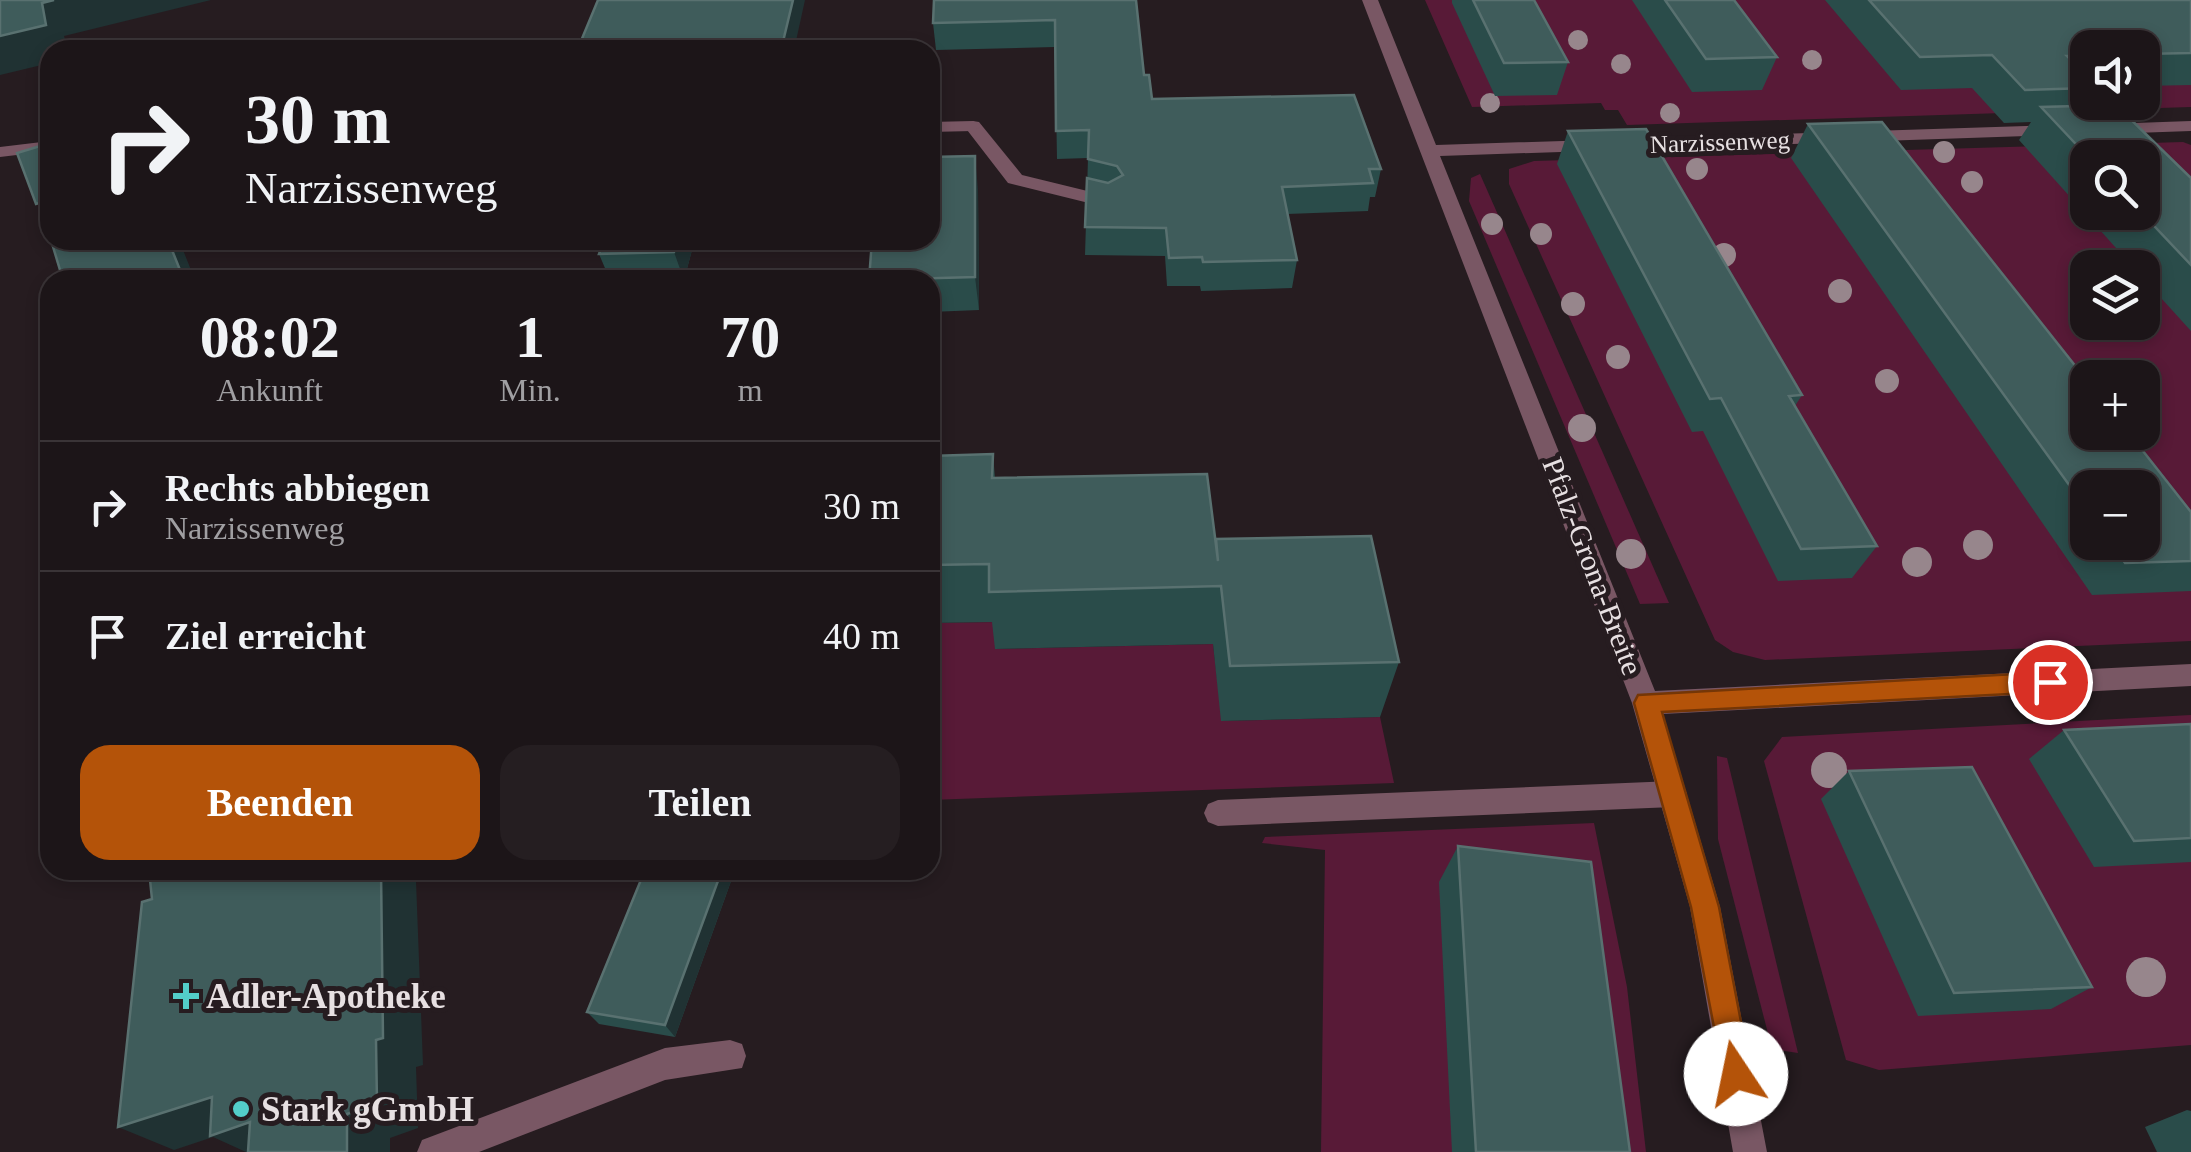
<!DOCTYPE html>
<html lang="de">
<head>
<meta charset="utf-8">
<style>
	:root { --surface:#1c1518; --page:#251e21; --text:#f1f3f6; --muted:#a09fa2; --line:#3a3437; --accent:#b45309 }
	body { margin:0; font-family:"Times New Roman",serif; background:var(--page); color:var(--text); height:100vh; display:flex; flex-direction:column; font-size:38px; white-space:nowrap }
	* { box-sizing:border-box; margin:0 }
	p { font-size:32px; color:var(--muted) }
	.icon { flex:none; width:55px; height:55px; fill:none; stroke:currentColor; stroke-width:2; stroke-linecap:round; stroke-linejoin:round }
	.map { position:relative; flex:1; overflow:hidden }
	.details { position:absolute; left:40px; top:270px; width:900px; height:610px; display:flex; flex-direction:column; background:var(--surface); border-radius:30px; box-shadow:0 5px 15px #0003,0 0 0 2px var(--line) }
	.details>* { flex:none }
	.hud { position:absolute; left:40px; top:40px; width:900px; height:210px; border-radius:30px; box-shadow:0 5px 15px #0003,0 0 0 2px var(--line); background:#1c1518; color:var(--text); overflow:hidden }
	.buttons { position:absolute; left:2070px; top:30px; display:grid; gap:20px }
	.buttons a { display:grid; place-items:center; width:90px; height:90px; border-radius:20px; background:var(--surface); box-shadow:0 5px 15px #0003,0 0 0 2px var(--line); font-size:50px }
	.pin { position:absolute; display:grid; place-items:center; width:85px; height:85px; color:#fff; margin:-42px; border:5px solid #fff; border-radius:50%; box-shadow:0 2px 10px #0007 }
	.me { position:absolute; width:110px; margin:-55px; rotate:349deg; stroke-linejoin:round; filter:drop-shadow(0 0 8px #0008) }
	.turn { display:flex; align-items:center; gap:35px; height:210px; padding:0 40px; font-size:45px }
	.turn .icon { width:130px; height:130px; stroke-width:2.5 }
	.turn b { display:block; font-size:70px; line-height:85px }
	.eta { display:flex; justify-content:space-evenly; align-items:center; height:170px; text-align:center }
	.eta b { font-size:60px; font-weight:700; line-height:70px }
	.primary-button { display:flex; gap:20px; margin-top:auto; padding:20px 40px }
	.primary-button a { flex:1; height:115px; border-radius:30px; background:var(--accent); color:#fff; font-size:40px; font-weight:700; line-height:115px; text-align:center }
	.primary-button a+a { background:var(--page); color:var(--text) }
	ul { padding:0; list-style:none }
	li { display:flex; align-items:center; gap:30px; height:130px; padding:0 40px; border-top:2px solid var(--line) }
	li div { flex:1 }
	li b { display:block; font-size:38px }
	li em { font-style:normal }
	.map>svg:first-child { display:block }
	.green { fill:#581a37; fill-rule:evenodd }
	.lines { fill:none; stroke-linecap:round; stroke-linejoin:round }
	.lane { fill:#795764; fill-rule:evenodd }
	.street { fill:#795764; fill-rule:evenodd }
	.tree { fill:#97868c }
	.wall { fill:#2a4c4a; fill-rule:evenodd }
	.shaded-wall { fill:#203233 }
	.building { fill:#3f5c5b; stroke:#597170; stroke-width:2.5 }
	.route { fill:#b45309; stroke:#753606; stroke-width:2.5 }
	.poi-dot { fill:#53cdc9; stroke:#261c20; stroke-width:4 }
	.labels { text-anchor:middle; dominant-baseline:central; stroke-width:10; stroke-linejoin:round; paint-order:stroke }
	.far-street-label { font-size:25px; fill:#e7e0e2; stroke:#261c20 }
	.street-label { font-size:30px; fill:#e7e0e2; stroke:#261c20 }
	.near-poi-label { font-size:35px; font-weight:bold; fill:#e7e0e2; stroke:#261c20; text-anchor:start }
</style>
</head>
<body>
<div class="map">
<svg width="2191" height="1152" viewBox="0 0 2191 1152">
	<rect width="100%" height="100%" fill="#261c20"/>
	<!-- green -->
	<g class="green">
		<path d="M1425,0h766v107l-564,18 -9,-15h-13l-4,-7 -129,4zM2088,48h54v54h-54z"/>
		<path d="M2183,142l8,3v496l-426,19 -32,-8 -18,-12 -206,-456v-15l25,-8zM2088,158h54v54h-54zM2088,268h54v54h-54zM2088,378h54v54h-54zM2088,488h54v54h-54z"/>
		<path d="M1480,174l189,429 -29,1 -171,-403 2,-23z"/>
		<path d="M996,622v27l217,-5 9,77 158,-4 14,66 -464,17v-177z"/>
		<path d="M2191,715v330l-312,25 -33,-10 -82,-299 18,-24z"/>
		<path d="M1717,756l10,2 71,295 -26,-4 -54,-210z"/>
		<path d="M1594,823l33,164 19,165h-325l4,-302 -63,-7 3,-6z"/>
	</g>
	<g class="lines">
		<!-- lane -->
		<g class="lane">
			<path d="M973,121l6,1 43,53 94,23 3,4 -10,6 -101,-25 -44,-57z"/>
			<path d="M1673,781l10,4 4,9 -4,9 -10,4 -455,19 -10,-4 -4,-9 4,-9 10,-4z"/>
			<path d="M730,1040l12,4 4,12 -4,12 -77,12 -186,72h-62l5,-12 243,-92z"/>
		</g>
		<!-- street -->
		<g class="street">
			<path d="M1362,0h16l58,145 620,-20 9,5 -9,5 -616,21 215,535 536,-27v22l-528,28 57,193 47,245h-34l-43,-245 -58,-204z"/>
			<path d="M2191,121v10l-85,3 -9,-5 9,-5z"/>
			<path d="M930,122l43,-1 9,5 -9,5 -43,1z"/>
			<path d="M50,141v10l-50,6v-10z"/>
		</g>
	</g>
	<!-- trees -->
	<g class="tree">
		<circle cx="1578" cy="40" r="10"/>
		<circle cx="1812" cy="60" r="10"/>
		<circle cx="1621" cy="64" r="10"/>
		<circle cx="1490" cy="103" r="10"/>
		<circle cx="1670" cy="113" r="10"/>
		<circle cx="1944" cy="152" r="11"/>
		<circle cx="1697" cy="169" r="11"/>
		<circle cx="1972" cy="182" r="11"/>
		<circle cx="1492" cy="224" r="11"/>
		<circle cx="1541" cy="234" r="11"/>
		<circle cx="1724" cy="255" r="12"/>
		<circle cx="1840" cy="291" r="12"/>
		<circle cx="1573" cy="304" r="12"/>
		<circle cx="1618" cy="357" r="12"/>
		<circle cx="1887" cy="381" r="12"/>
		<circle cx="1582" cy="428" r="14"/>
		<circle cx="1978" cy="545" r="15"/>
		<circle cx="1631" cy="554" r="15"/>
		<circle cx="1917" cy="562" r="15"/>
		<circle cx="1829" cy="770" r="18"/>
		<circle cx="2146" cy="977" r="20"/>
	</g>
	<!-- wall -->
	<g class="wall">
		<path d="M1136,0l8,75 8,24 229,70 -6,28h-5l-2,14 -81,3 10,46 -5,28 -91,3 -1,-5h-33l-2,-30 -80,-1 3,-97 -31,1 -2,-112 -119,3 -3,-27z"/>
		<path d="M1452,0h82l34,62 -11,33 -62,1 -43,-93z"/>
		<path d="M1632,0h102l43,57 -15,33 -70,2z"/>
		<path d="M1825,0h366v85l-49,1v-38h-54l1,54 -3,4 105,72v153l-49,-54v-9h-8l-115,-128 12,-18 -27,1 -32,-35 -71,2zM2088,158h54v54h-54z"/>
		<path d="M1808,124l383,388v79l-99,4 -301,-437zM2088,488l54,54h-54z"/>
		<path d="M1568,131l234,264 -7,11 82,140 -25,32 -74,3 -75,-150 -11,1 -135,-268z"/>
		<path d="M978,189l1,121 -49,2v-32h-61z"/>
		<path d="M604,240h129l-2,9 -39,1 -8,30h-74l-11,-26z"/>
		<path d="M993,454l2,24 221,63 183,121 -19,55 -159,4 -8,-77 -218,5 -3,-27 -62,1v-167z"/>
		<path d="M2191,724v138l-97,5 -65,-108 35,-29z"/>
		<path d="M1849,771l243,216 -41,22 -133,7 -97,-217z"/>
		<path d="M1458,846l172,306h-178l-13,-270z"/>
		<path d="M645,870h90l-60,167 -76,-13 -12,-12z"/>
		<path d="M2187,1110l4,1v41h-34l-12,-25z"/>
	</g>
	<!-- shaded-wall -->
	<g class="shaded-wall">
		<path d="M54,0h157l-147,36 4,14h-18v13l-50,12v-39l42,-33z"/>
		<path d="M793,0h12l-11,50h-13z"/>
		<path d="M975,156l3,33 1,121 -4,-33z"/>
		<path d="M168,240h11l16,40h-11z"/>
		<path d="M677,240h12l3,10 -8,30 -10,-28z"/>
		<path d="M381,870h23l12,11 7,184 -7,2 2,61 -28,10v14h-43v-38l29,-74z"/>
		<path d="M722,870h13l-60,167 -10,-12z"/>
		<path d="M212,1097l50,24 18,31h-34l-33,-15 -39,13 -56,-23z"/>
	</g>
	<!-- building -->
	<g class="building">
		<path d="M0,0h54l-12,3 4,22 -46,11z"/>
		<path d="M598,0h195l-12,50h-231l-1,-8 32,-1z"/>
		<path d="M934,0h202l8,75h5l3,24 202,-4 27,74h-12l4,14 -91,4 15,73 -94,2 -1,-5 -33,1 -3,-30 -81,-1 2,-49 21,5 15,-8 -6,-9 -29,-7 1,-29 -33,1 -1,-111 -122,3z"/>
		<path d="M1473,0h61l34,62 -64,1z"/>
		<path d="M1665,0h69l43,57 -71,2z"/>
		<path d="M1869,0h322v53l-49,1v-6h-54v8h-21l21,21v11l-63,2 -33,-35 -72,2z"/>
		<path d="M2116,105l75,73v87l-50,-53h1v-54h-53l-48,-51z"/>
		<path d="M1882,122l206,260v50h40l63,80v49l-66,2 -15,-21h32v-54h-54v23l-280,-387z"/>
		<path d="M1646,129l156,266 -13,1 88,150 -76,3 -80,-151 -11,1 -142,-268z"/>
		<path d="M50,143v95l-11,-35 -3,1 -19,-51z"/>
		<path d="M975,156v121l-106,3 3,-40h58v-83z"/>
		<path d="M51,240h117l16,40h-121z"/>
		<path d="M604,240h73l-3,12 -75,2z"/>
		<path d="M993,454l-1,24 215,-4 11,87 -2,-22 155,-3 28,126 -169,4 -9,-80 -232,6v-28l-59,1v-109z"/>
		<path d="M2191,724v114l-57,3 -70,-111z"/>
		<path d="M1972,767l120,220 -138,6 -105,-222z"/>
		<path d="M1458,846l133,16 39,290h-154z"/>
		<path d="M149,870h232l2,168 -7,2 1,64 -30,10v38h-99l2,-30 -40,14 2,-39 -94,30 24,-225 10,-3z"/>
		<path d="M645,870h77l-57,155 -78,-13z"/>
	</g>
	<!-- route -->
	<path class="route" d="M2050,672l9,3 3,7 -3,7 -9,3 -388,20 57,195 32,167 -5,11 -10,4 -11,-4 -34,-178 -57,-204 4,-8z"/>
	<!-- markers -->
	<g class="poi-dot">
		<path d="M181 981h10v10h10v10h-10v10h-10v-10h-10v-10h10z"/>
		<circle cx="241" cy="1109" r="10"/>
	</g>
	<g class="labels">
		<!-- far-street labels -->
		<g class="far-street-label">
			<text transform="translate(1720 142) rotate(-2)">Narzissenweg</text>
		</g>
		<!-- street labels -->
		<g class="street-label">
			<text transform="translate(1593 566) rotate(69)">Pfalz-Grona-Breite</text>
		</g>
		<!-- near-poi labels -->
		<g class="near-poi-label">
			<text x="206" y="996">Adler-Apotheke</text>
			<text x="261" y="1109">Stark gGmbH</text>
		</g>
	</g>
</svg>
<div class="buttons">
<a><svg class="icon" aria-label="sound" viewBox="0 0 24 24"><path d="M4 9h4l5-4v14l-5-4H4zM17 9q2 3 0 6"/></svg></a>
<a><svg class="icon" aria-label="search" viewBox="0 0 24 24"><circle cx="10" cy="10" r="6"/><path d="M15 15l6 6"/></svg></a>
<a><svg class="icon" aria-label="layers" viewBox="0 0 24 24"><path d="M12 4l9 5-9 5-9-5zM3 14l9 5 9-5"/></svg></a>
<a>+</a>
<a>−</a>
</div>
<div class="pin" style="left:2050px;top:682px;background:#d93025"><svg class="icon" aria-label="arrive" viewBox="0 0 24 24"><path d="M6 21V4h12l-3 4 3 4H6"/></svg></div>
<svg class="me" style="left:1736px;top:1074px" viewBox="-20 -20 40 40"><circle r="19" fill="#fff"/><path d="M0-13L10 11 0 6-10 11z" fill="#b45309"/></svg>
<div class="hud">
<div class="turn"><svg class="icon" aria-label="right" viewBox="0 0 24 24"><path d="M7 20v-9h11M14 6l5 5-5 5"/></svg><div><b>30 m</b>Narzissenweg</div></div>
</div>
<section class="details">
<div class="eta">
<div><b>08:02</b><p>Ankunft</p></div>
<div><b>1</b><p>Min.</p></div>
<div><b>70</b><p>m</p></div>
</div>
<ul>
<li><svg class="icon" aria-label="right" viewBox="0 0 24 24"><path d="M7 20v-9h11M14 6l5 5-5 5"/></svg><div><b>Rechts abbiegen</b><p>Narzissenweg</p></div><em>30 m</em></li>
<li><svg class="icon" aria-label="arrive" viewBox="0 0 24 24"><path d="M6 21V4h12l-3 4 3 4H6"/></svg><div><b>Ziel erreicht</b></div><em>40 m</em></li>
</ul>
<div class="primary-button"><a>Beenden</a><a>Teilen</a></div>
</section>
</div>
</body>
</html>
